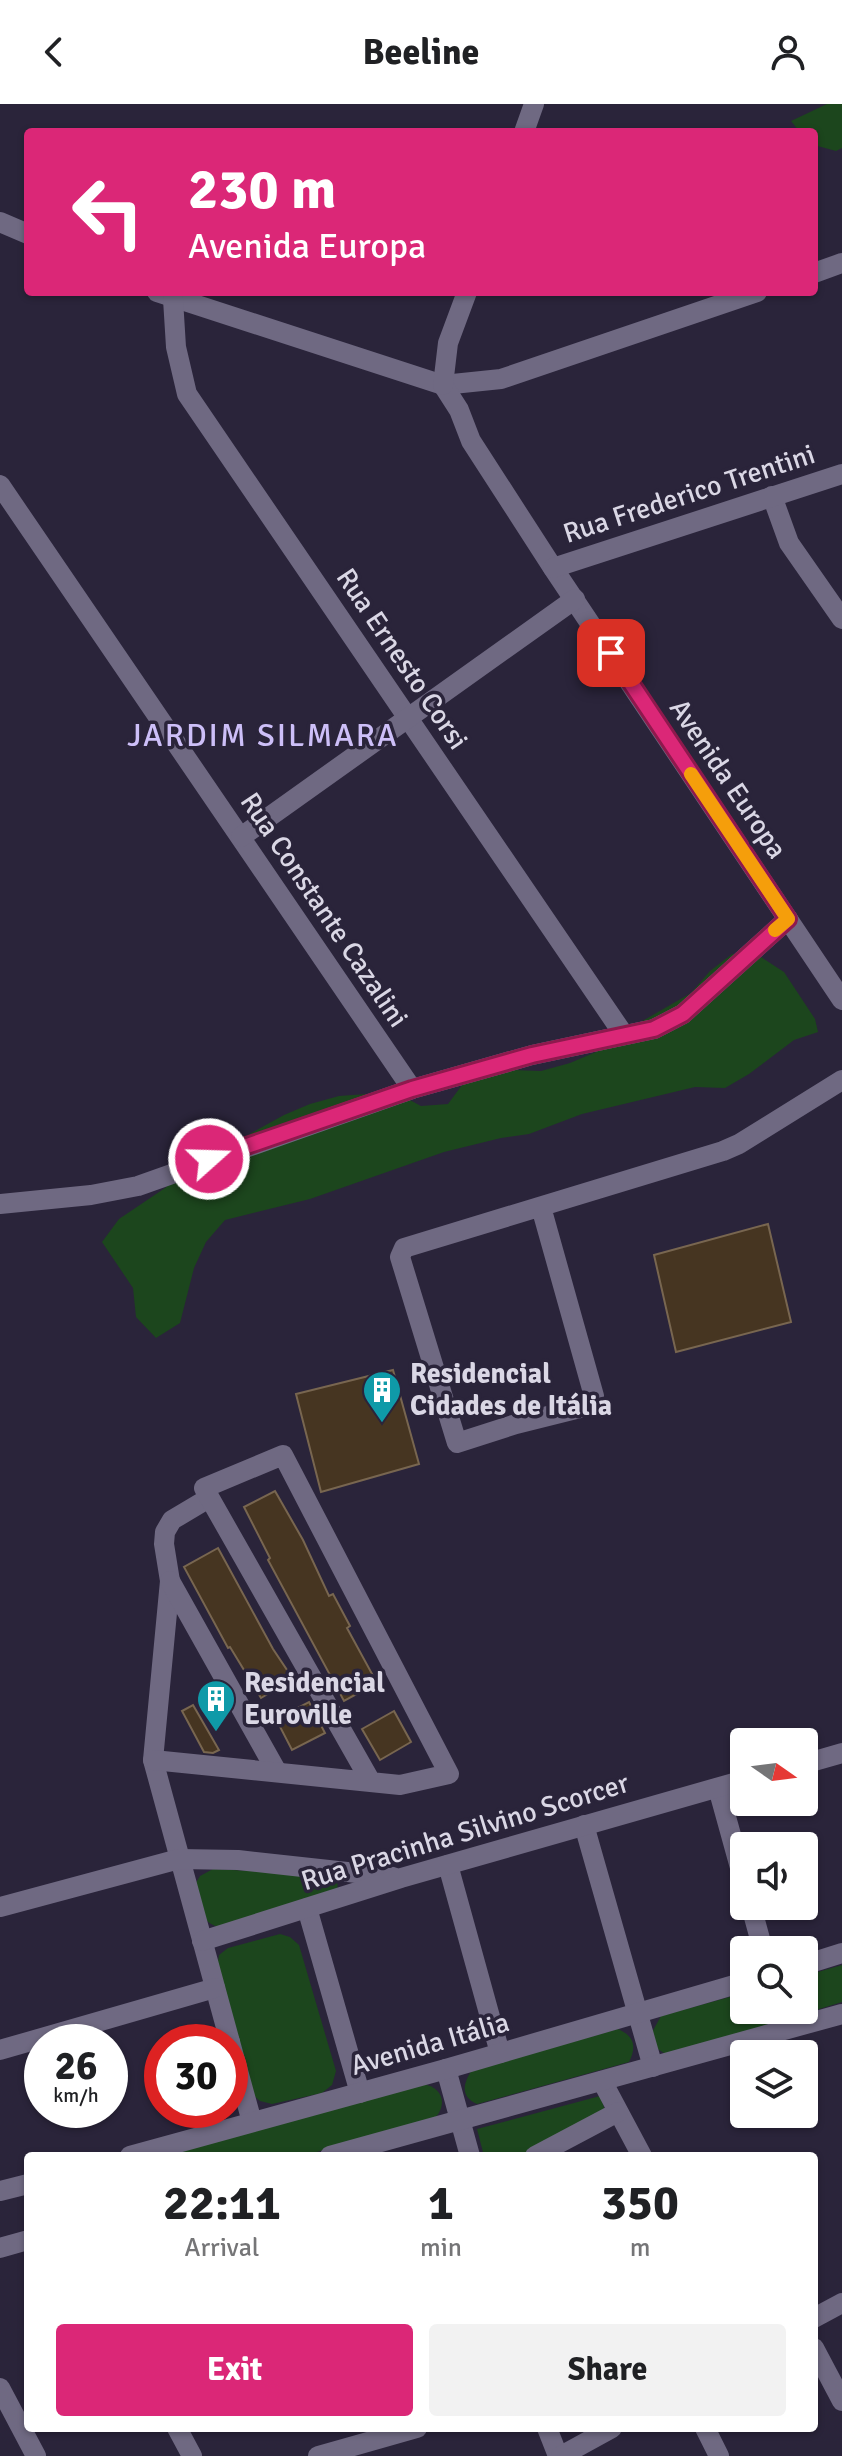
<!DOCTYPE html>
<html lang="en">
<head>
<meta charset="utf-8">
<style>
	:root { --surface:#fff; --page:#f2f2f2; --text:#202124; --muted:#757577; --accent:#db2777 }
	body { margin:0; font-family:Signika,sans-serif; background:var(--page); color:var(--text); height:100vh; display:flex; flex-direction:column; font-size:30px; white-space:nowrap }
	* { box-sizing:border-box; margin:0 }
	p { font-size:26px; color:var(--muted) }
	.icon { flex:none; width:44px; height:44px; fill:none; stroke:currentColor; stroke-width:2; stroke-linecap:round; stroke-linejoin:round }
	.map { position:relative; flex:1; overflow:hidden }
	.details { position:absolute; left:24px; top:2048px; width:794px; height:280px; display:flex; flex-direction:column; background:var(--surface); border-radius:8px; box-shadow:0 2px 6px #0004 }
	.details>* { flex:none }
	.guide { position:absolute; left:24px; top:24px; width:794px; height:168px; border-radius:8px; box-shadow:0 2px 6px #0004; background:#db2777; color:#fff; overflow:hidden }
	.needle { width:52px; rotate:104deg }
	.controls { position:absolute; left:730px; top:1624px; display:grid; gap:16px }
	.controls a { display:grid; place-items:center; width:88px; height:88px; border-radius:8px; background:var(--surface); box-shadow:0 2px 6px #0004; font-size:40px }
	.speed { position:absolute; left:24px; top:1920px; display:flex; gap:16px; font-size:40px; font-weight:700; text-align:center }
	.speed>* { display:grid; place-content:center; width:104px; height:104px; border-radius:50%; background:var(--surface); box-shadow:0 2px 6px #0004; line-height:1 }
	.speed small { font-size:20px; font-weight:400 }
	.speed .limit { border:12px solid #d22; background:#fff; color:#111 }
	.pin { position:absolute; display:grid; place-items:center; width:68px; height:68px; color:#fff; margin:-34px; border-radius:16px; box-shadow:0 4px 12px #0006 }
	.me { position:absolute; width:88px; margin:-44px; rotate:70deg; stroke-linejoin:round; filter:drop-shadow(0 0 6px #0008) }
	.turn { display:flex; align-items:center; gap:28px; height:168px; padding:0 32px; font-size:36px }
	.turn .icon { width:104px; height:104px; stroke-width:2.5 }
	.turn b { display:block; font-size:56px; line-height:68px }
	.eta { display:flex; justify-content:space-evenly; align-items:center; height:136px; text-align:center }
	.eta b { font-size:48px; font-weight:700; line-height:56px }
	.button { display:flex; gap:16px; margin-top:auto; padding:16px 32px }
	.button a { flex:1; height:92px; border-radius:8px; background:var(--accent); color:#fff; font-size:32px; font-weight:700; line-height:92px; text-align:center }
	.button a+a { background:var(--page); color:var(--text) }
	header { display:flex; justify-content:space-between; align-items:center; height:104px; padding:0 32px; background:var(--surface); font-size:36px; font-weight:700 }
	.map>svg:first-child { display:block }
	.green { fill:#1c461d }
	.building { fill:#463521; stroke:#786650; stroke-width:2 }
	.lines { fill:none; stroke-linecap:round; stroke-linejoin:round }
	.minor { stroke:#6f6982; stroke-width:20 }
	.route-casing { stroke:#8e194d; stroke-width:20 }
	.route { stroke:#db2777; stroke-width:14 }
	.slow { stroke:#f59e0b; stroke-width:14 }
	.labels { text-anchor:middle; dominant-baseline:central; stroke-width:7; stroke-linejoin:round; paint-order:stroke }
	.street-label { font-size:28px; fill:#dad7e5; stroke:#2a243a }
	.poi-label { font-size:28px; font-weight:bold; fill:#dad7e5; stroke:#2a243a; text-anchor:start }
	.quarter-label { font-size:32px; letter-spacing:2px; fill:#cdbff8; stroke:#2a243a }
</style>
</head>
<body>
<header><svg class="icon" aria-label="back" viewBox="0 0 24 24"><path d="M15 5l-7 7 7 7"/></svg>Beeline<svg class="icon" aria-label="person" viewBox="0 0 24 24"><circle cx="12" cy="8" r="4"/><path d="M4 21q1-7 8-7t8 7"/></svg></header>
<div class="map">
<svg width="842" height="2352" viewBox="0 0 842 2352">
	<rect width="100%" height="100%" fill="#2a243a"/>
	<!-- green -->
	<g class="green">
		<path d="M827,0h15v44l-6,3 -22,-6v-13h-14l-9,-11z"/>
		<path d="M732,850l29,3 23,15 31,47 3,13 -24,8 -45,34 -24,14 -30,-1 -113,27 -53,20 -28,4 -57,14 -134,47 -85,21 -19,22 -12,26 -14,55 -24,15 -20,-21 -3,-29 -31,-46 17,-23 46,-31 21,-19 98,-54 26,-11 29,-8 56,-4 26,14 27,-2 17,-23 46,-11 30,1 29,-8 26,-11 22,-17 73,-42 19,-22z"/>
		<path d="M213,1765l117,6 8,6 -1,10 -115,37c-23,-5 -23,-22 -28,-42l6,-10z"/>
		<path d="M280,1830l10,3 9,8 37,126 -4,14 -10,8 -50,11 -12,-3 -8,-7 -35,-127 2,-12 9,-7z"/>
		<path d="M842,1861v37l-165,51h-13l-11,-7 -3,-10 11,-20 83,-23v17h60v-34z"/>
		<path d="M618,1925c16,7 19,17 11,33l-152,42c-17,-7 -14,-21 -5,-34z"/>
		<path d="M422,1980c22,3 26,22 11,36l-131,36h-141z"/>
		<path d="M600,1992l6,17 -87,43h-35l-7,-27z"/>
	</g>
	<!-- building -->
	<g class="building">
		<path d="M768,1120l23,98 -115,30 -22,-97z"/>
		<path d="M393,1266l26,94 -98,28 -25,-98z"/>
		<path d="M275,1387l28,49 26,56 4,-2 17,32 -3,2 30,55 -33,18 -76,-141 2,-2 -26,-51z"/>
		<path d="M218,1444l55,101 20,30 -32,19 -31,-51 -2,1 -44,-81z"/>
		<path d="M309,1598l16,31 -33,17 -16,-31z"/>
		<path d="M193,1601l26,45 -6,3 -9,-1 -22,-41z"/>
		<path d="M394,1607l17,31 -31,18 -18,-31z"/>
	</g>
	<g class="lines">
		<!-- minor -->
		<g class="minor">
			<path d="M524,28l10,-28"/>
			<path d="M0,118l28,12"/>
			<path d="M814,169l28,-10"/>
			<path d="M157,188l286,93 58,-6 256,-87"/>
			<path d="M173,195l3,48 11,47 437,641"/>
			<path d="M443,281l16,25 12,31 82,127 289,432"/>
			<path d="M443,281l5,-42 19,-51"/>
			<path d="M0,381l412,604"/>
			<path d="M772,392l17,47 53,76"/>
			<path d="M553,464l289,-94"/>
			<path d="M241,733l334,-238"/>
			<path d="M0,1100l91,-9 47,-9 274,-97 120,-34 122,-26 29,-15 105,-95"/>
			<path d="M541,1103l53,189 -6,10 -72,18 -59,19 -57,-186 4,-9 319,-97 16,-7 103,-64"/>
			<path d="M209,1394l-37,22 -7,12 -1,12 6,37 -17,179 77,282"/>
			<path d="M170,1477l107,191"/>
			<path d="M153,1656l247,25 49,-11 -166,-319 -79,33 167,294"/>
			<path d="M804,1660l38,-11"/>
			<path d="M718,1684l26,94"/>
			<path d="M584,1721l69,242"/>
			<path d="M448,1761l52,188"/>
			<path d="M751,1802l12,44"/>
			<path d="M0,1803l179,-48 59,1 155,17"/>
			<path d="M307,1804l53,185"/>
			<path d="M202,1837l199,-63 343,-98"/>
			<path d="M804,1861l38,-12"/>
			<path d="M230,1938l22,80"/>
			<path d="M0,1946l215,-62"/>
			<path d="M446,1965l24,87"/>
			<path d="M602,1977l40,75"/>
			<path d="M130,2052l316,-87 298,-87"/>
			<path d="M330,2052l512,-142"/>
			<path d="M535,2052l83,-44"/>
			<path d="M0,2087l28,-7"/>
			<path d="M0,2144l28,-8"/>
			<path d="M814,2214l28,-15"/>
			<path d="M814,2244l28,53"/>
			<path d="M0,2284l36,68"/>
			<path d="M177,2324l15,28"/>
			<path d="M547,2324l11,28"/>
			<path d="M705,2324l14,28"/>
			<path d="M318,2352l99,-28"/>
			<path d="M561,2352l51,-28"/>
		</g>
	</g>
	<g class="lines">
		<!-- route casing -->
		<g class="route-casing">
			<path id="route" d="M209,1055l203,-70 120,-34 122,-26 29,-15 105,-95 -177,-266"/>
		</g>
		<!-- route -->
		<use href="#route" class="route"/>
		<!-- slow -->
		<path class="slow" d="M691,670l97,145 -13,11"/>
	</g>
	<!-- icons -->
	<defs>
		<g id="building-pin" transform="scale(2)"><path d="M0 17L-7.5 6A9.5 9.5 0 1 1 7.5 6Z" fill="#0f9aa8" stroke="#2a243a"/><path d="M-4-6H4V6H1V3H-1V6H-4ZM-2.5-4.3h1.7v1.8h-1.7ZM.8-4.3h1.7v1.8H.8ZM-2.5-1h1.7V.8h-1.7ZM.8-1h1.7V.8H.8Z" fill="#fff"/></g>
	</defs>
	<g fill-rule="evenodd">
		<use href="#building-pin" x="382" y="1286"/>
		<use href="#building-pin" x="216" y="1595"/>
	</g>
	<g class="labels">
		<!-- street labels -->
		<g class="street-label">
			<text transform="translate(689 390) rotate(-18)">Rua Frederico Trentini</text>
			<text transform="translate(402 555) rotate(56)">Rua Ernesto Corsi</text>
			<text transform="translate(728 675) rotate(56)">Avenida Europa</text>
			<text transform="translate(324 806) rotate(56)">Rua Constante Cazalini</text>
			<text transform="translate(465 1728) rotate(-17)">Rua Pracinha Silvino Scorcer</text>
			<text transform="translate(430 1940) rotate(-16)">Avenida Itália</text>
		</g>
		<!-- poi labels -->
		<g class="poi-label">
			<text x="410" y="1270">Residencial<tspan x="410" dy="32">Cidades de Itália</tspan></text>
			<text x="244" y="1579">Residencial<tspan x="244" dy="32">Euroville</tspan></text>
		</g>
		<!-- quarter labels -->
		<g class="quarter-label">
			<text x="263" y="631">JARDIM SILMARA</text>
		</g>
	</g>
</svg>
<div class="controls">
<a><svg class="needle" viewBox="-14 -14 28 28"><path d="M0-13l5 13h-10z" fill="#e53935"/><path d="M0 13l5-13h-10z" fill="#757577"/></svg></a>
<a><svg class="icon" aria-label="sound" viewBox="0 0 24 24"><path d="M4 9h4l5-4v14l-5-4H4zM17 9q2 3 0 6"/></svg></a>
<a><svg class="icon" aria-label="search" viewBox="0 0 24 24"><circle cx="10" cy="10" r="6"/><path d="M15 15l6 6"/></svg></a>
<a><svg class="icon" aria-label="layers" viewBox="0 0 24 24"><path d="M12 4l9 5-9 5-9-5zM3 14l9 5 9-5"/></svg></a>
</div>
<div class="speed"><div>26<small>km/h</small></div><div class="limit">30</div></div>
<div class="pin" style="left:611px;top:549px;background:#d93025"><svg class="icon" aria-label="arrive" viewBox="0 0 24 24"><path d="M6 21V4h12l-3 4 3 4H6"/></svg></div>
<svg class="me" style="left:209px;top:1055px" viewBox="-20 -20 40 40"><circle r="17" fill="#db2777" stroke="#fff" stroke-width="3"/><path d="M0-11L8 9 0 5-8 9z" fill="#fff"/></svg>
<div class="guide">
<div class="turn"><svg class="icon" aria-label="left" viewBox="0 0 24 24"><path d="M17 20v-9H6M10 6l-5 5 5 5"/></svg><div><b>230 m</b>Avenida Europa</div></div>
</div>
<section class="details">
<div class="eta">
<div><b>22:11</b><p>Arrival</p></div>
<div><b>1</b><p>min</p></div>
<div><b>350</b><p>m</p></div>
</div>
<div class="button"><a>Exit</a><a>Share</a></div>
</section>
</div>
</body>
</html>
